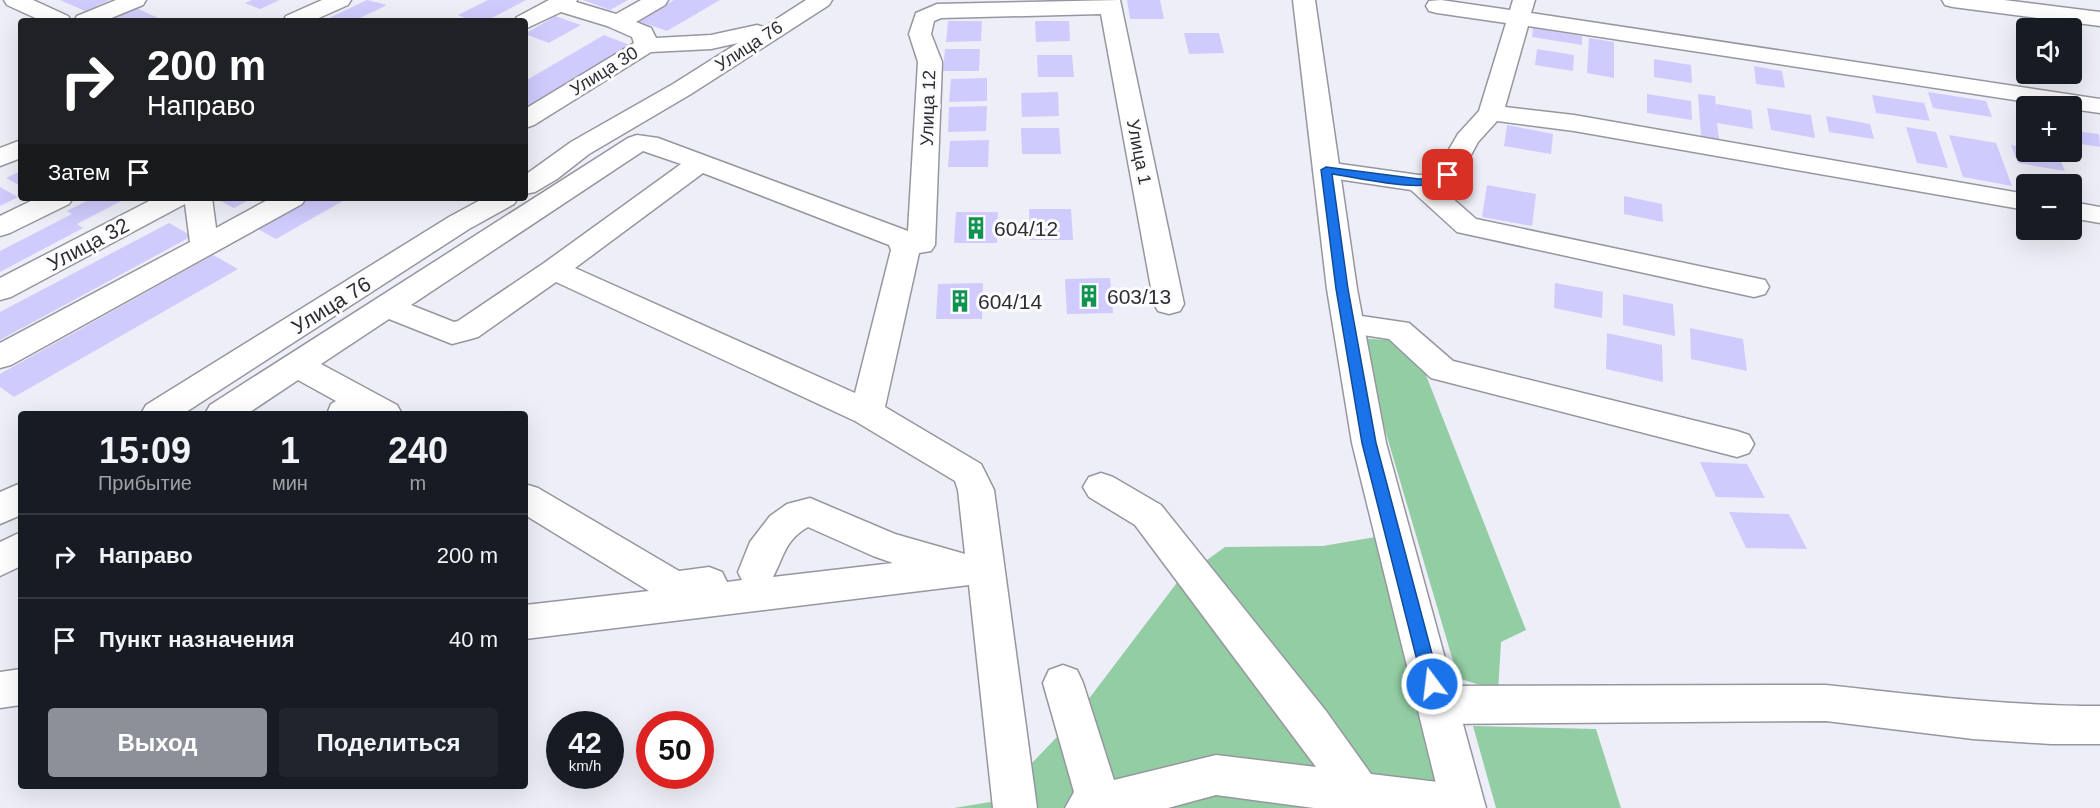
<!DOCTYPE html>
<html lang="ru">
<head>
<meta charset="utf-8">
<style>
	:root { --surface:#171b24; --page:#20242c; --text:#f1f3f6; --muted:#9ea1a6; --line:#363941; --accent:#8c9099 }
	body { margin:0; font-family:Helvetica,sans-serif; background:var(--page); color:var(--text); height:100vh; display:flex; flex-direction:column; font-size:22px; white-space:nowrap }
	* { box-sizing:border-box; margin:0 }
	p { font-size:20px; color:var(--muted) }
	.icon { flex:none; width:33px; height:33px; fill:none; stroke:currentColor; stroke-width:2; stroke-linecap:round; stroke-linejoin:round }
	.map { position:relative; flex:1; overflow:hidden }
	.details { position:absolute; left:18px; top:411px; width:510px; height:378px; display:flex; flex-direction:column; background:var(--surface); border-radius:6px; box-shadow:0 6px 24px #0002 }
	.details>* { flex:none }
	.top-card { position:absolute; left:18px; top:18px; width:510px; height:183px; border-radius:6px; box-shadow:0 6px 24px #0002; background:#202124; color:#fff; overflow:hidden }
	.controls { position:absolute; left:2016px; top:18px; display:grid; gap:12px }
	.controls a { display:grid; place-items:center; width:66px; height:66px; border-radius:6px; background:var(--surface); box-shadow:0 6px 24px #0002; font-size:30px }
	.speed { position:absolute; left:546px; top:711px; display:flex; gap:12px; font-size:30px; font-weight:700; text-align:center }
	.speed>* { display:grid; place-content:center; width:78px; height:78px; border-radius:50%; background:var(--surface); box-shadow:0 6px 24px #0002; line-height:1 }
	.speed small { font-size:15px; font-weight:400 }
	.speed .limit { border:9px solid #d22; background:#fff; color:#111 }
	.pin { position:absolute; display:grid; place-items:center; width:51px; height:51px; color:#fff; margin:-26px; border-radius:12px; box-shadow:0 3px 9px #0006 }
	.me { position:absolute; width:66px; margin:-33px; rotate:345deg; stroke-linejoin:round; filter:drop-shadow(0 0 4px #0008) }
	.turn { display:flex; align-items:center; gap:21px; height:126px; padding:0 30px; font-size:27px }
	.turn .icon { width:78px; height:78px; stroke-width:2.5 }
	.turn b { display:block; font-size:42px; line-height:51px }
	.then { display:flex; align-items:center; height:57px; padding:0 30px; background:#0003; gap:12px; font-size:22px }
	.eta { display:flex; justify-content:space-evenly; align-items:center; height:102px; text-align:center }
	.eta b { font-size:36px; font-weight:600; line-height:42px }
	.cta { display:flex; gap:12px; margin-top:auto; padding:12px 30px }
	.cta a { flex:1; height:69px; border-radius:6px; background:var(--accent); color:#fff; font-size:24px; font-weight:600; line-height:69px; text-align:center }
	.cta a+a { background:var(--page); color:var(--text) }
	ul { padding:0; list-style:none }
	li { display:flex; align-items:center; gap:18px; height:84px; padding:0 30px; border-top:2px solid var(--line) }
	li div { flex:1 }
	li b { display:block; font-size:22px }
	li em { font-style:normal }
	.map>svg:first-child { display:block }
	.green { fill:#93cda4 }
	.building { fill:#cfcbfc }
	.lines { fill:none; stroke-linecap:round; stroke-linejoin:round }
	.minor-casing { stroke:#96969f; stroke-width:3 }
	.major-casing { stroke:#96969f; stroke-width:3 }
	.minor { fill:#fff; fill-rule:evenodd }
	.major { fill:#fff; fill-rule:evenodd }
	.route { fill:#1a73e8; stroke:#114b97; stroke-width:1.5 }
	.labels { text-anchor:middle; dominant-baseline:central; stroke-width:6; stroke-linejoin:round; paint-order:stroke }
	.far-street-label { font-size:18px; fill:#2e2e32; stroke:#fcfcfe }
	.poi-label { font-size:21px; fill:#2e2e32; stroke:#fcfcfe; text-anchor:start }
	.street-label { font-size:21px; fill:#2e2e32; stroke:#fcfcfe }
</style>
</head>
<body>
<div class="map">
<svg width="2100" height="808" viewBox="0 0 2100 808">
	<rect width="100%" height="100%" fill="#eeeef8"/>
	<!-- green -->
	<g class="green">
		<path d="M1358,338l30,2 34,25 104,265 -25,12 -3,49 -40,-13z"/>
		<path d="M1393,534l71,274h-510l42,-7 76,-80 107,-141 46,-33 98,-1z"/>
		<path d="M1473,726l123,3 25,79h-125z"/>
	</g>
	<!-- building -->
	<g class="building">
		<path d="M60,0h50l-25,11z"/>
		<path d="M252,0h28l-20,9 -15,-6z"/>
		<path d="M367,0l20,5 -33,16h-31z"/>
		<path d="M488,0h38l-40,21h-14l-14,-6z"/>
		<path d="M583,0h45l-18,10z"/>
		<path d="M674,0h46l-53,31 -29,-10z"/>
		<path d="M1127,0h33l4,19h-34z"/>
		<path d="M132,6l26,12 9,3h-48l-11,-5z"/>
		<path d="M555,16l26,9 -32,18 -24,-9z"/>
		<path d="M948,21h34l-1,20 -35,1z"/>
		<path d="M1035,21h34l1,20 -34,1z"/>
		<path d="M1533,28l49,8v9l-50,-8z"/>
		<path d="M1184,33h35l5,20 -35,1z"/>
		<path d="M604,35l28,11 -107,64v-29z"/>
		<path d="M1589,38l25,4v36l-27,-5z"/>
		<path d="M945,49h35l-1,22h-36z"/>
		<path d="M1537,49l37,6 -1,16 -38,-6z"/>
		<path d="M1037,55h35l2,22h-36z"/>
		<path d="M1654,59l37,6 1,18 -38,-6z"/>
		<path d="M1754,66l28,5 3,17 -29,-4z"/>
		<path d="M987,78v23l-38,1 2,-23z"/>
		<path d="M1058,92l1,24 -37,1 -1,-24z"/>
		<path d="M1928,92l58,9 6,16 -59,-9z"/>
		<path d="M1647,94l44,7 1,19 -45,-7z"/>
		<path d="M1698,94l17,2 2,21 -1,-13 35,6 2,19 -36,-6 2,16 -18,-3z"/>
		<path d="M1872,95l52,8 6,18 -54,-8z"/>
		<path d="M987,106l-1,25 -38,1 1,-25z"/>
		<path d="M1767,108l44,7 4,23 -44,-8z"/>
		<path d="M1826,116l44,8 4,15 -45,-7z"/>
		<path d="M1507,125l46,9 -2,20 -47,-8z"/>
		<path d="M1906,127l30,5 12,36 -31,-5z"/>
		<path d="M1021,128h38l2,26h-39z"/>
		<path d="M2072,131l27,3 1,13 -26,-4z"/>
		<path d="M1949,135l47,8 16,43 -49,-9z"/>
		<path d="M989,140l-1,27h-40l2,-26z"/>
		<path d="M2011,145l15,3v4l31,1 8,18 -47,-8z"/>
		<path d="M21,171v15l-15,-8z"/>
		<path d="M1487,185l49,9 -4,32 -50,-9z"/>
		<path d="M0,187l18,10 -18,9z"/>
		<path d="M1624,196l38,8 1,18 -39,-8z"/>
		<path d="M92,198h35l-50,26 6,4 -83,44v-21l72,-37 -5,-3z"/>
		<path d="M215,198h38l-19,10z"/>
		<path d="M303,198h45l-72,41 -24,-13z"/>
		<path d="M1029,209h42l2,31h-43z"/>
		<path d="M956,212h42l-1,31h-43z"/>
		<path d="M169,223l23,13 -192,104v-28z"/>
		<path d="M213,255l25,14 -224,128 -14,-10v-13z"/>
		<path d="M1110,278l3,35 -46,1 -2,-35z"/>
		<path d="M983,283l-1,36h-46l2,-35z"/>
		<path d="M1555,283l48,9 -1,26 -48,-10z"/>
		<path d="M1623,294l50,10 2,32 -52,-11z"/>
		<path d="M1690,328l53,11 4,32 -56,-12z"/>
		<path d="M1607,333l55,12 1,37 -57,-13z"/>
		<path d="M1700,462l47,2 18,34 -49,-1z"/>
		<path d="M1729,512l60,2 18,35 -61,-1z"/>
	</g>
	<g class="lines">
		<!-- minor casing -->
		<g class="minor-casing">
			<g id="minor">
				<path d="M4,0h29l35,16 3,5h-29l-35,-16z"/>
				<path d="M116,0h30l-3,5 -39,16h-30l3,-5z"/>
				<path d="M322,0h29l-3,5 -36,16h-29l3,-5z"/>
				<path d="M549,0h28l-1,2 40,12 25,-14h27l-3,5 -29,17 15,6 5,10 55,-3 46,-10 7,2 42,-27h26l-3,5 -138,89 -102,60 -32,25 -22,13 -10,2v-19l46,-33 102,-58 65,-41 -27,6 -60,3 -117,73 -9,3v-19l109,-66 -2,-6 -25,-11 -46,-14 -36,17v-8h-11l3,-4z"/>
				<path d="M1120,0l64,304 -4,7 -11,3 -11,-3 -4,-7 -53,-290 -160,4 -7,3 -3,13 11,28 -7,183 -4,6 -12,2 -34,154 96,57 13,26 43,318h-44l-24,-223 -444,54v-34l124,-14 -124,-76v-31l13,4 141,83 30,-4 13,5 5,10 15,-2 -4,-8 12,-30 20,-26 17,-12 23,-6 85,36 70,20 -7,-64 -3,-9 -100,-60 -299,-139 -78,55 -11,3 -15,4 -63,-25 -68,45 76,41 5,9h-75l4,-10 5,-3 -38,-21 -51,34h-42l5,-9 418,-267 9,-3 21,3 250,93 10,-169 -9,-28 7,-21 21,-9zM643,151l38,13 -137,99 -86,58 -4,1 -43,-17zM703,173l186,72 2,5 -36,143 -280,-125zM808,527l65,29 20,7 -120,14c11,-21 12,-37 35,-50z"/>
				<path d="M1441,0l69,10 3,-10h22l-4,13 569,86v14l-28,-4v-3h-18l-526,-80 -23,81 69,8 452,79v16l-452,-79 -77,-10 -19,21 -21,39 -15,8 34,30 289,61 4,7 -4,7 -11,3 -297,-65 -46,-42 -94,-14 -4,-6 4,-6 9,-2 93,13 12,-1 6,-4 21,-36 21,-23 27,-88 -69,-10 -8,-2 -3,-5 3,-5z"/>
				<path d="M1942,0h62l96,12v14l-147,-19 -8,-2z"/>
				<path d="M21,140v18l-21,8v-18z"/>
				<path d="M37,198h36l-4,6 -59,29 -10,3v-20z"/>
				<path d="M155,198h57l4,30 55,-30h35l-4,6 -291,161 -11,3v-25l190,-101 -5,-38 -174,93 -11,3v-22z"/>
				<path d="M484,198h34l-4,6 -45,25 -286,185h-42l5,-9 303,-188z"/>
				<path d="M2072,202l28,5v16l-28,-5z"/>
				<path d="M1348,314l61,9 44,38 284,70 12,4 5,9 -5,9 -12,4 -306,-79 -42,-39 -52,-8 -4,-7 4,-7z"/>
				<path d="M1101,473l12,4 48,28 165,206 45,63 92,11 16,6 5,17h-170l-98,-13 -48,13h-103l9,-16 -31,-109 6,-13 14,-5 14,5 6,13 31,97 102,-25 100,12 -181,-242 -46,-28 -6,-10 6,-10z"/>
				<path d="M21,483v32l-21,9v-32z"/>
				<path d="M21,532v34l-21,10v-34z"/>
				<path d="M21,669v36l-21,3v-36z"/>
				<path d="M1826,685c91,10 182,21 274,21v38h-49l-78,-5 -147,-18 -389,3 -15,-6 -6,-13 6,-13 15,-6z"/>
			</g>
		</g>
		<!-- major casing -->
		<g class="major-casing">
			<path id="major" d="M1293,0h22l42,289 29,154 100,365h-44l-90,-365 -25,-154z"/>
		</g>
		<!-- minor -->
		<use href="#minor" class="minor"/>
		<!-- major -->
		<use href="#major" class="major"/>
	</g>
	<!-- route -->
	<path class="route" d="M1326,167l93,12 15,-1 14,-6 6,3c-22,22 -92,3 -122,-1l16,115 28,154 64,241 -2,5 -6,2 -6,-2 -3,-5 -61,-241 -26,-154 -15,-119z"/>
	<!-- icons -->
	<defs>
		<g id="building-bare" transform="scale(1.8)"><path d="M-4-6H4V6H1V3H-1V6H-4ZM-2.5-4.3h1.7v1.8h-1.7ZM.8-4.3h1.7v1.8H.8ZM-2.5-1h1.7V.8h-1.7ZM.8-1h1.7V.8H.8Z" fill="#109250" stroke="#fcfcfe" stroke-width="2.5" paint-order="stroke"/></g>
	</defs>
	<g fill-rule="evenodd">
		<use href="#building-bare" x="976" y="228"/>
		<use href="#building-bare" x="1089" y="296"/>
		<use href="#building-bare" x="960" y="301"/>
	</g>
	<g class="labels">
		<!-- far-street labels -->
		<g class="far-street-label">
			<text transform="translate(749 46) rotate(-33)">Улица 76</text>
			<text transform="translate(604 71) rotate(-32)">Улица 30</text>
			<text transform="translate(928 108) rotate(-88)">Улица 12</text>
			<text transform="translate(1139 152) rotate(79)">Улица 1</text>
		</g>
		<!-- poi labels -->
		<g class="poi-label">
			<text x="994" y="228">604/12</text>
			<text x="1107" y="296">603/13</text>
			<text x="978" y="301">604/14</text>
		</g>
		<!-- street labels -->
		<g class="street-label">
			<text transform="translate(88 244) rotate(-28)">Улица 32</text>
			<text transform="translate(331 305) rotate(-32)">Улица 76</text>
		</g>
	</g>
</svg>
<div class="controls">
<a><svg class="icon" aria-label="sound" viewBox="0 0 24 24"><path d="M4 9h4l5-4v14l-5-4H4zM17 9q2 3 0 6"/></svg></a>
<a>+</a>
<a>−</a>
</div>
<div class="speed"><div>42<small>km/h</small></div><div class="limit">50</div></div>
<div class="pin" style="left:1448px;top:175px;background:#d93025"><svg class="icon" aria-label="arrive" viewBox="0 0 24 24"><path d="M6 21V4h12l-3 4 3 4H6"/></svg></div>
<svg class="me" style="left:1432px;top:684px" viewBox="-20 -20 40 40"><circle r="17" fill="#1a73e8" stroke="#fff" stroke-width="3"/><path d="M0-11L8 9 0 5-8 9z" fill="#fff"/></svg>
<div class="top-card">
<div class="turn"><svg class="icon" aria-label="right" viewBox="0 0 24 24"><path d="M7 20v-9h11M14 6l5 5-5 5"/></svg><div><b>200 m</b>Направо</div></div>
<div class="then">Затем<svg class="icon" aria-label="arrive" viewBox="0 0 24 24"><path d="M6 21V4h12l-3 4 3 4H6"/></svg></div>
</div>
<section class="details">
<div class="eta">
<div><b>15:09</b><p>Прибытие</p></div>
<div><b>1</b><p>мин</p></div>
<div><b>240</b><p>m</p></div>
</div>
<ul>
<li><svg class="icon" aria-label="right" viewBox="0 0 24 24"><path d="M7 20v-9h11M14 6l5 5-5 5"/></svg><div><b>Направо</b></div><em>200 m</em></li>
<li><svg class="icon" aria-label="arrive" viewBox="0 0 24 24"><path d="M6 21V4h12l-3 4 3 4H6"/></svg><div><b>Пункт назначения</b></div><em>40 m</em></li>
</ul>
<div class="cta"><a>Выход</a><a>Поделиться</a></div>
</section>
</div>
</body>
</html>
